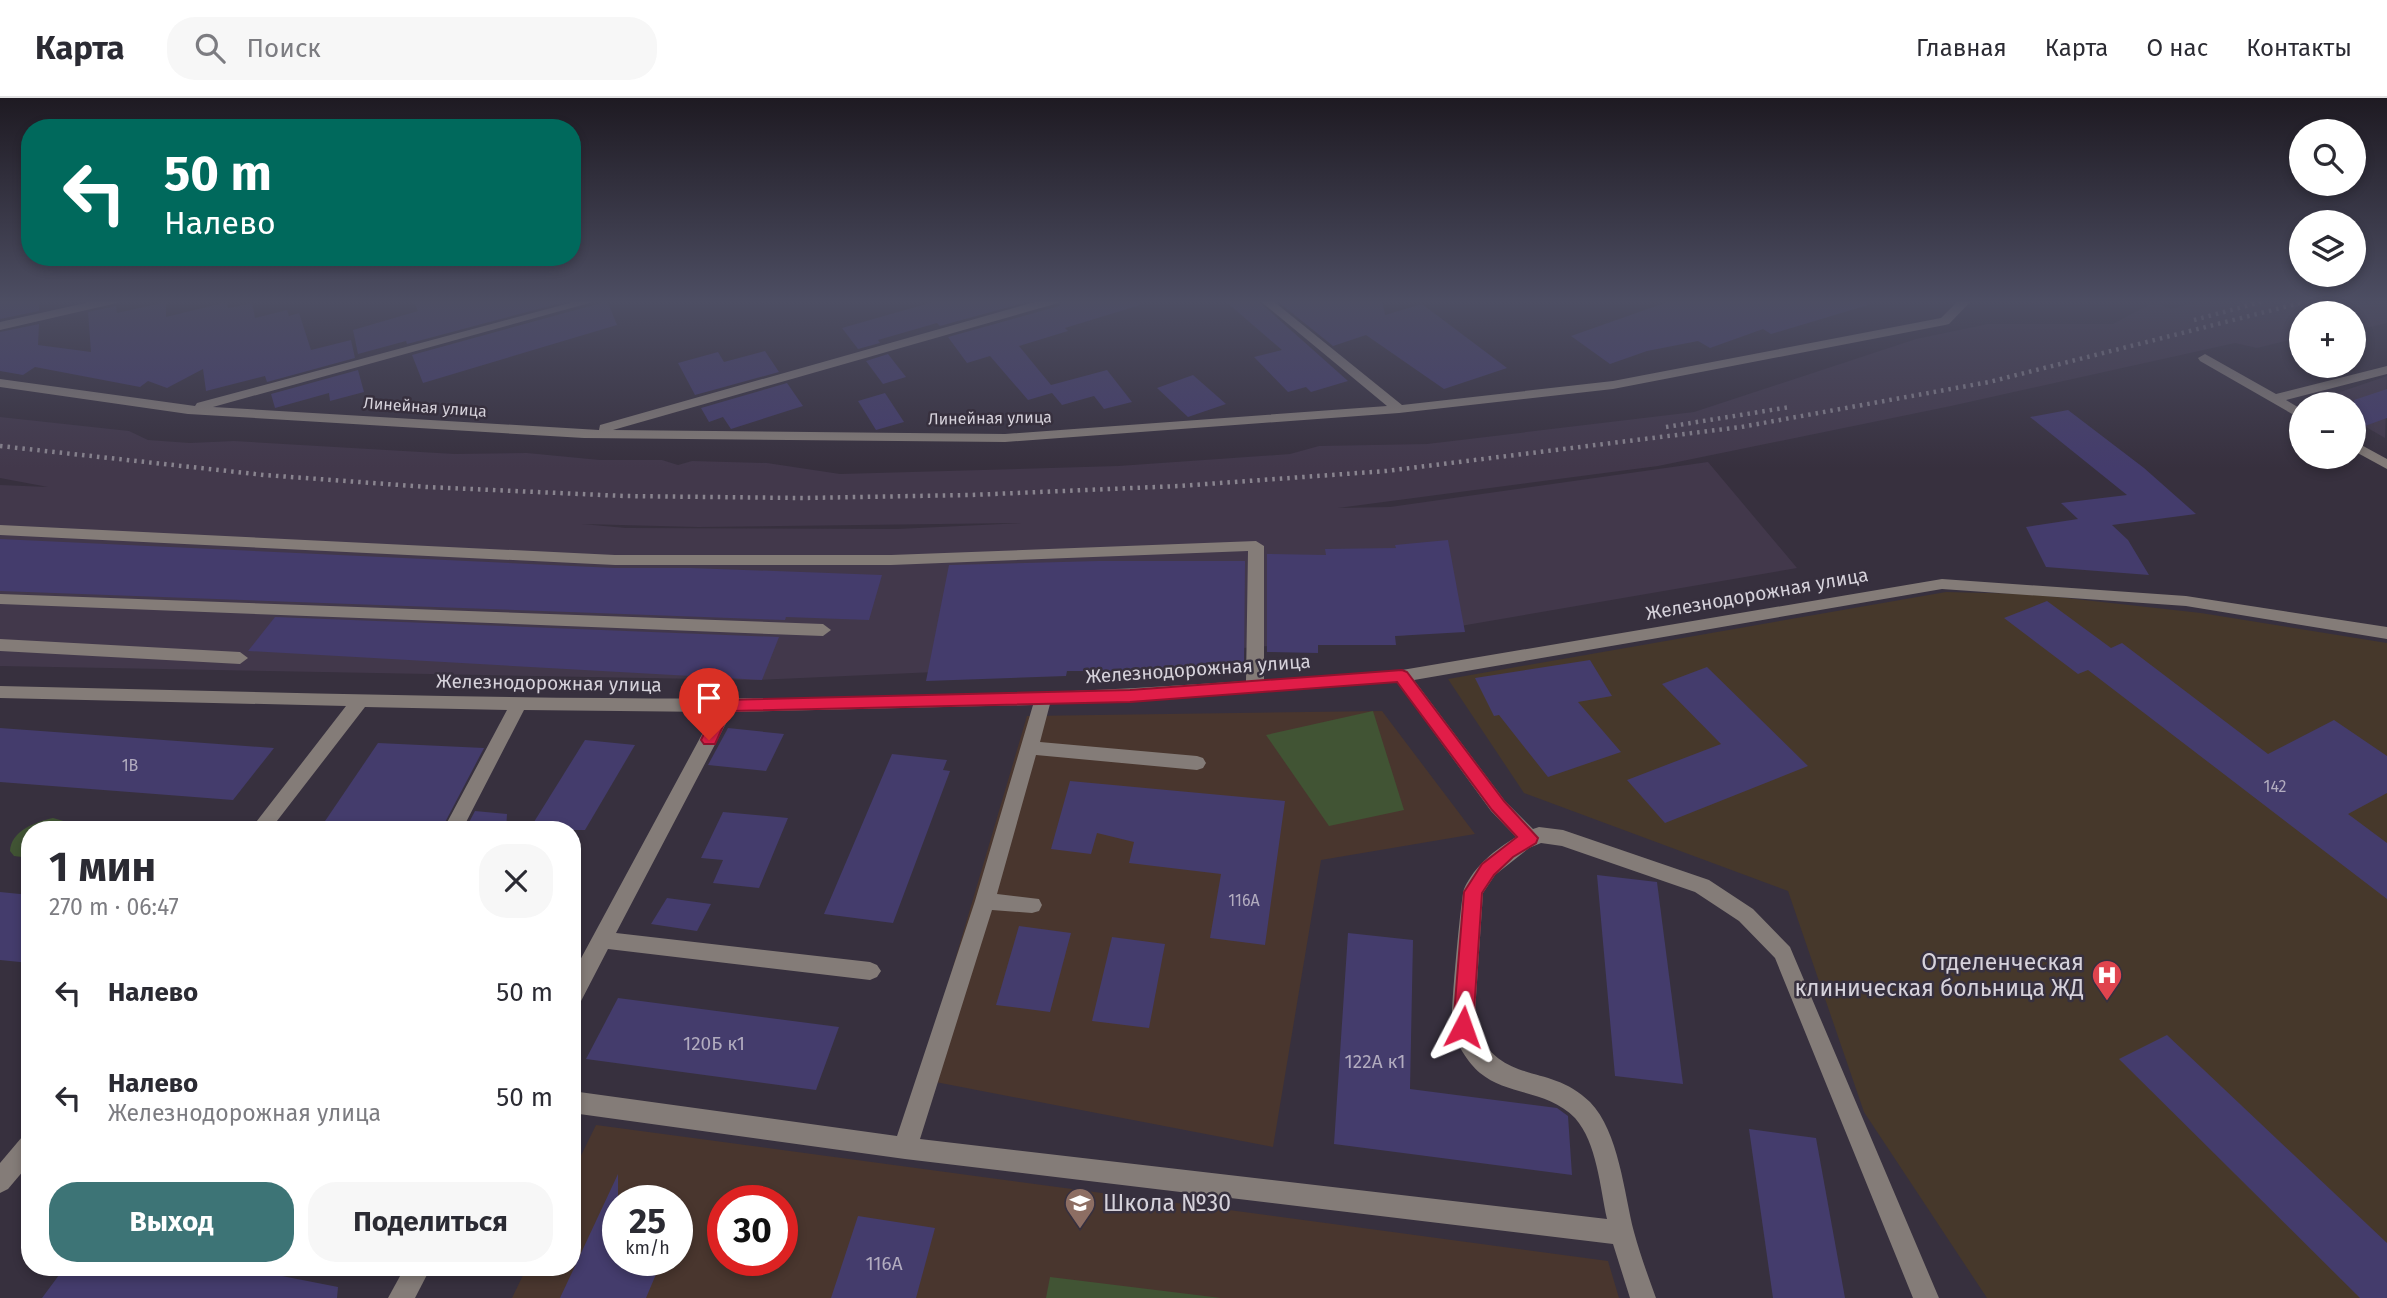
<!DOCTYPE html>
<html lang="ru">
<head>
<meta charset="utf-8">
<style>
	:root { --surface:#fff; --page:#f7f7f7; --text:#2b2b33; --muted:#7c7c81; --line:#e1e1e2; --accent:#3d7476 }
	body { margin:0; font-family:"Fira Sans",sans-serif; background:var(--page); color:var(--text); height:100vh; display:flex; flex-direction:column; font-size:26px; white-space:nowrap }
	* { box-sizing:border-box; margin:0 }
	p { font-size:23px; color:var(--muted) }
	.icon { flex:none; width:38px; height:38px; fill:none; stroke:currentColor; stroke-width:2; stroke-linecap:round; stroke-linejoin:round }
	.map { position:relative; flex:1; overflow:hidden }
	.drawer { position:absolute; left:21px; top:723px; width:560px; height:455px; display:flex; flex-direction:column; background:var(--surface); border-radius:28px; box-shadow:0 4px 10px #0003 }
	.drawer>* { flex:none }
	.hud { position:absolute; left:21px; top:21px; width:560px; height:147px; border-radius:28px; box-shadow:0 4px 10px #0003; background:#00695c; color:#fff; overflow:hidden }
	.buttons { position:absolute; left:2289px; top:21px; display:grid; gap:14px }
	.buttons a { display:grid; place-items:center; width:77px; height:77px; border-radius:50%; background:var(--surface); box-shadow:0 4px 10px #0003; font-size:35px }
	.speed { position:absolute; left:602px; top:1087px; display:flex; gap:14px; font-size:35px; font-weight:700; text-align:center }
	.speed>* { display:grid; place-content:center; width:91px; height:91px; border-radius:50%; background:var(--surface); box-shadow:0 4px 10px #0003; line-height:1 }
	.speed small { font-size:18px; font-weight:400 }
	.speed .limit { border:10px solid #d22; background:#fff; color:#111 }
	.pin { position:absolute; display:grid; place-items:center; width:60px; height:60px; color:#fff; margin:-72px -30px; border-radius:50% 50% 50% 0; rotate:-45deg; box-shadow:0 0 7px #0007 }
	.pin .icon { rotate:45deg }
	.me { position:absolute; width:77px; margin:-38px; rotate:4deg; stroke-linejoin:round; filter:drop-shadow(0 0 5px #0008) }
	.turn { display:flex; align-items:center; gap:24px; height:147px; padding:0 28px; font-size:32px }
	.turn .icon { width:91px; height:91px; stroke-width:2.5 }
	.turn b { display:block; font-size:49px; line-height:60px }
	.round { display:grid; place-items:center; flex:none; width:74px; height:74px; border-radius:28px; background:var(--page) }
	.overview { display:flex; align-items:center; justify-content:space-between; height:119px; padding:0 28px }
	h1 { font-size:42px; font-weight:700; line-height:52px }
	.button { display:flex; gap:14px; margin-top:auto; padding:14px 28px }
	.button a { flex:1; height:80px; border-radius:28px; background:var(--accent); color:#fff; font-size:28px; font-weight:700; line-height:80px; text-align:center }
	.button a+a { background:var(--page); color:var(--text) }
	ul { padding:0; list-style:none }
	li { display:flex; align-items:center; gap:21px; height:105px; padding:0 28px }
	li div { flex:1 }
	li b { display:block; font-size:26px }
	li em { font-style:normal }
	header { display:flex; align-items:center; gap:42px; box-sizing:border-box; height:98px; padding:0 35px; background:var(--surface); border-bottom:2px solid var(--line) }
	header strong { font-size:33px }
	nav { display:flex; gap:38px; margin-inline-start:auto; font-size:24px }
	.search { width:490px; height:63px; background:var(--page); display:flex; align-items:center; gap:18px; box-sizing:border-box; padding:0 24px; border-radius:28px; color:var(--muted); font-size:26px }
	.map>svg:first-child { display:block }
	.built { fill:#42384b; fill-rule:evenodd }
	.education { fill:#49362e; fill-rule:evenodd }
	.medical { fill:#46382b }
	.green { fill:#415434 }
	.building { fill:#443c6c }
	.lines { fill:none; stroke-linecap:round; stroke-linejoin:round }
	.minor { fill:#847c78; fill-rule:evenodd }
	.rail { stroke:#89848f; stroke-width:4.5; stroke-dasharray:2.5 5; stroke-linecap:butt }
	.route { fill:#e11d48; stroke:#92132f; stroke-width:2 }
	.labels { text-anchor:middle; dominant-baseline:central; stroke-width:5; stroke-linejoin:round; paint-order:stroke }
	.far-street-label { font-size:16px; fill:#d6d2db; stroke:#37303e }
	.number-label { font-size:16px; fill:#b2acbf }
	.street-label { font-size:19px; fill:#d6d2db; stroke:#37303e }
	.near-number-label { font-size:19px; fill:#b2acbf }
	.near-poi-label { font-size:23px; fill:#d6d2db; stroke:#37303e; text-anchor:end }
</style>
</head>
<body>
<header>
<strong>Карта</strong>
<div class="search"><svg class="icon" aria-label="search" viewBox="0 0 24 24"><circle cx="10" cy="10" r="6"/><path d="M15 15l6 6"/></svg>Поиск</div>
<nav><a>Главная</a><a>Карта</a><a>О нас</a><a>Контакты</a></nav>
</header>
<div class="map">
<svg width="2387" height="1200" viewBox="0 0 2387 1200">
	<rect width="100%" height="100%" fill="#37303e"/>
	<!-- built -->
	<g class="built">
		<path d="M2143,202h33l-15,4 9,5 35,-9h182v23l-33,8v-18h-53v24l-44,11 -22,-5 -284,63 -293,60 -320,42 52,-1 318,-45 89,106 -389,67 -473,37 -180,8 -755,-14v-181l48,2 -48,-9v-61l129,14 19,9 42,3 44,-2 221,13 72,-1 73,7h62l16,5 14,-4 75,2 73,11 278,-8 172,-12 29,-8 108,-2 267,-32 222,-73 72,-15h125l37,-20zM1022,425l-125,6 -271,-1 -44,-4 116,3z"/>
		<path d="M2387,278l-2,62 -31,-18v-16h-30l-7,-4z"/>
	</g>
	<!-- education -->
	<g class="education">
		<path d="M1382,613l93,123 -154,26 -48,287 -353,-68 107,-363z"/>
		<path d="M596,1027l1012,136 11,37h-1107l15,-31h45v-93zM618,1102h59v60h-59zM723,1102h59v60h-59z"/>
	</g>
	<!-- medical -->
	<path class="medical" d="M1946,494l83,2 172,19 186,30v655h-400l-123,-186 -76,-221 -264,-98 -76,-114z"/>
	<!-- green -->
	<g class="green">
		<path d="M1373,613l31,99 -75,16 -63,-91z"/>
		<path d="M53,720l14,4 1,7 -38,1v28l-16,-2 -4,-5c1,-20 25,-29 43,-33z"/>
		<path d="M1050,1179l171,21h-175z"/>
	</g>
	<!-- building -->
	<g class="building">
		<path d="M0,202h39v11l-39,8z"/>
		<path d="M413,202h159l-165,44 -1,-3 -48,13 -5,-24 65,-19z"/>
		<path d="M603,202h4l10,25 -194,58 -11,-28 189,-52z"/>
		<path d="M940,202h94l-94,26 -3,-3 -59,17 2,3 -22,6 -16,-21z"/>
		<path d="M1063,202h76l1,5 -75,23 3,3 -49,15 32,39 56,-15 25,32 -28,7 -10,-13 -32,9 -10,-12 -24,7 -38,-44 -23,7 -19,-26 111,-31z"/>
		<path d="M1224,202h33l91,81 -37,11 -5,-5 -18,5 -34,-35 28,-7z"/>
		<path d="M1276,202h106l3,15 37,-11 85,64 -63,21 -78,-54 -33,11z"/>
		<path d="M1673,202h194l1,5 -97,29 -8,-5 -53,19 -12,-7 -51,10 -37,13 -39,-28z"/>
		<path d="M166,204v15l61,-15 1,6 24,-5 3,15 32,-8 2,6 10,-3 12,37 40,-10 4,18 -88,24 -2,-6 -59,15 -3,-22 -36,19 -19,-7 -8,6 -105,-20 -12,8 -23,-4v-39l39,-8 -1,21 53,7 -3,-40 28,-6 1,7z"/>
		<path d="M765,253l14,21 -84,23 -17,-32 40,-11 6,10z"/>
		<path d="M888,256l18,23 -23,7 -17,-23z"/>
		<path d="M358,272l6,22 -34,9 -1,-8 -54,15 -4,-14z"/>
		<path d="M1193,277l33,29 -38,13 -31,-29z"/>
		<path d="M787,285l16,23 -72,23 -8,-12 -14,5 -8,-14z"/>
		<path d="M2387,291v29l-33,12v-30z"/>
		<path d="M885,295l19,29 -28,8 -18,-29z"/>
		<path d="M2068,312l76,58 52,46 -84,11 16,15 21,35 -103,-8 -20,-40 52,-8 -17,-16 66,-8 -97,-78z"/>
		<path d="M0,441l615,29h76l191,7 -13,45 -83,-3 -1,3 -785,-29z"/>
		<path d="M1448,442l17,92 -70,4 1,9h-78v8l-51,-1v-98l59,1 -1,-6 71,-1 -1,-3z"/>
		<path d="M1098,463h147l-1,105 -71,3v2h-106l-1,5 -140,5 23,-116z"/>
		<path d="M2047,503l64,47 11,-5 146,111 66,-34 53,36v37l-39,21 39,29v56l-299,-229 -10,4 -74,-56z"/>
		<path d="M275,519l504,20 -17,43 -514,-29z"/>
		<path d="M1590,562l22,36 -34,6 43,50 -73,25 -49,-62 -5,1 -19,-38z"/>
		<path d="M1707,569l101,99 -143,57 -38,-43 94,-36 -59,-60z"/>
		<path d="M0,630l274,20 -41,52 -233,-18z"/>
		<path d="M728,630l56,6 -18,37 -58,-6z"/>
		<path d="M585,642l50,5 -50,85h-56z"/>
		<path d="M378,645l106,5 -43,82h-122z"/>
		<path d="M892,656l55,6 -4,10 7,1 -57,152 -69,-9z"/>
		<path d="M1070,683l215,20 -20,144 -55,-7 11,-64 -92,-11 5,-21 -37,-9 -6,21 -40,-5z"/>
		<path d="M475,713l32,3 -1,16h-41z"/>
		<path d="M723,714l65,6 -29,70 -46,-5 10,-23 -22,-2z"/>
		<path d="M1597,777l60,7 26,202 -68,-8z"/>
		<path d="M0,794l30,3v68l-30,-3z"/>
		<path d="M667,800l44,6 -14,27 -46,-7z"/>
		<path d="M1019,828l52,7 -21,79 -54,-7z"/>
		<path d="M1348,835l65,7 -3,149 147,19 11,8 4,59 -238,-31z"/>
		<path d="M1112,839l53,7 -16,84 -57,-7z"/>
		<path d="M618,900l221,29 -23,63 -230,-31z"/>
		<path d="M2167,937l220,208v55h-27l-241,-239z"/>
		<path d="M1749,1031l67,9 29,160h-72z"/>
		<path d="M618,1076v86h44l-16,38h-86z"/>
		<path d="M858,1118l77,12 -19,70h-85z"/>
		<path d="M65,1169h171l102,20 -1,11h-295z"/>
	</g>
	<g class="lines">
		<!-- minor -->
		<g class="minor">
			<path d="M99,202h20l-2,3 -117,27v-8z"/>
			<path d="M581,202h19l-387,107 386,23 1,-5 442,-125h18l-2,3 -445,127 392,4 382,-28 -128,-106h13l130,105 211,-24 328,-63 18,-18h13l-23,24 -4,1 -332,64 -214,24 -394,29 -421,-4 -396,-24 -188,-27v-8l195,27 2,-3z"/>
			<path d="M2205,256l71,40 111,-28v8l-101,26 15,9v10l-101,-58 -2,-3z"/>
			<path d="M2354,343l33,18v10l-33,-18z"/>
			<path d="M0,427l615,30h276l365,-14 8,5v134l138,-10 540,-91 244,17 201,31v12l-201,-33 -244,-17 -528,91 91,121 28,28 6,-2 24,3 146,50 44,29 37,38 149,351h-26l-138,-340 -36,-37 -44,-29 -133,-46 -21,-3 -12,5 -34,27 -12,18 -9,134c30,61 74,34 116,75 29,30 34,91 44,130 6,22 14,44 22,66h-26l-17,-54 -708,-85 -333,-46v-22l325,45 78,-235 58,-196 -301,7 -116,221 254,29 7,3 4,6 -4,6 -7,3 -262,-31 -28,54 -8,2v-30l142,-263 -190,-2 -62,120h-19l64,-120 -142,-3 -95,123h-20l96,-124 -346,-8v-12c415,9 832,25 1246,-5l2,-130 -357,14h-276l-615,-30zM1397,584l94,129 25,26c-21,13 -41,28 -52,52 -3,8 -14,129 -12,138 3,15 16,36 28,46 28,23 68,17 95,45 22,25 25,69 32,101l-687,-80 72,-229 40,3 7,-2 3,-6 -3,-6 -42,-5 39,-139 161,15 6,-2 3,-5 -3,-5 -6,-2 -157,-14 10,-38 80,-2z"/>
			<path d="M0,496l823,30 8,6 -8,6 -823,-32z"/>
			<path d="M0,541l240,13 8,6 -8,6 -240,-13z"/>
			<path d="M30,1036v29l-22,26 -8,4v-30l22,-26z"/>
			<path d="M405,1169h26l-16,31h-27z"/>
		</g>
		<!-- rail -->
		<g class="rail">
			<path d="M2194,222l67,-18"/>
			<path d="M1666,329l124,-20"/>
			<path d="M0,348l264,29 163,12 197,9 179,2 167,-3 209,-9 207,-15 355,-44 248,-45 323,-82"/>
		</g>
	</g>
	<!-- sky -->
	<linearGradient id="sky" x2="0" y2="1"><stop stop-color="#1e1a22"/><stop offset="0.55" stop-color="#4d4e63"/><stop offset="1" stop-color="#4d4e63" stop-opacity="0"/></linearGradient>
	<rect width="2387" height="370" fill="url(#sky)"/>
	<!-- route -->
	<path class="route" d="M1402,572l5,2 97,129 34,37 -2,5 -23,14 -19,18 -12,18 -9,134 -3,6 -7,3 -7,-3 -3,-6 11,-135 18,-28 35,-27 -25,-27 -95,-128 -267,20 -400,9 -15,33h-11l-3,-4 18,-38 6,-2 405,-10z"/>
	<!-- icons -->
	<defs>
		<g id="hospital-pin" transform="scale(1.575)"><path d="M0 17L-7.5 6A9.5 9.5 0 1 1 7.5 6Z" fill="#e0444e" stroke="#37303e"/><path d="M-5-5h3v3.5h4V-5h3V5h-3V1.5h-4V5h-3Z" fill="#fff"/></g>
		<g id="school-pin" transform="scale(1.575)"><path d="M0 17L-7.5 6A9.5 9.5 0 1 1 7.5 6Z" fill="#8d6e63" stroke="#37303e"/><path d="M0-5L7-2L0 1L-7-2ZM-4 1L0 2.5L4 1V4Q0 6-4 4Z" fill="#fff"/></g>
	</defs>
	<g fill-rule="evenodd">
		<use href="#hospital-pin" x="2107" y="877"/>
		<use href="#school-pin" x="1080" y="1105"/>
	</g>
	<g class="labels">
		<!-- far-street labels -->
		<g class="far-street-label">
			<text transform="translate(425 309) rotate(4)">Линейная улица</text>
			<text transform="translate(990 320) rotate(-1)">Линейная улица</text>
		</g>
		<!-- number labels -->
		<g class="number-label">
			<text x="130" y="667">1В</text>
			<text x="2275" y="688">142</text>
			<text x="1244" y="802">116А</text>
		</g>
		<!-- street labels -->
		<g class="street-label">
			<text transform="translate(1757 496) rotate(-10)">Железнодорожная улица</text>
			<text transform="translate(1198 571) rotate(-4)">Железнодорожная улица</text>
			<text transform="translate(549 585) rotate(1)">Железнодорожная улица</text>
		</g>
		<!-- near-number labels -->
		<g class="near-number-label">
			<text x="714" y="945">120Б к1</text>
			<text x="1375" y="963">122А к1</text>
			<text x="884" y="1165">116А</text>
		</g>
		<!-- near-poi labels -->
		<g class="near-poi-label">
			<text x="2084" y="864">Отделенческая<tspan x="2084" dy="26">клиническая больница ЖД</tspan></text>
			<text x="1103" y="1105" text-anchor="start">Школа №30</text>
		</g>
	</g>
</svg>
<div class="buttons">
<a><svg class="icon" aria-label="search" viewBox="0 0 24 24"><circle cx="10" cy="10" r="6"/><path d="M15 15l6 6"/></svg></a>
<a><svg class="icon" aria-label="layers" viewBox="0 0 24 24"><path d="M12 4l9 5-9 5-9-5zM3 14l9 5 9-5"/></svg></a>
<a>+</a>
<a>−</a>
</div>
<div class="speed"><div>25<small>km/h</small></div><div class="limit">30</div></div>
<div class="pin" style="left:709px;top:642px;background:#d93025"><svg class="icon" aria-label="arrive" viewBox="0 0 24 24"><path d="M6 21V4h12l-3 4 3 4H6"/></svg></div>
<svg class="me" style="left:1463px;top:929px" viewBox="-20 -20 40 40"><path d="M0-17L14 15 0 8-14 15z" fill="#e11d48" stroke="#fff" stroke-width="4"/></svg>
<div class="hud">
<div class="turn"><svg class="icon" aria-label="left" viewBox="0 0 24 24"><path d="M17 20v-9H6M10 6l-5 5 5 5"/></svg><div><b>50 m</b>Налево</div></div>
</div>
<section class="drawer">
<div class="overview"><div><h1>1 мин</h1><p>270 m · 06:47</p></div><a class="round"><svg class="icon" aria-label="close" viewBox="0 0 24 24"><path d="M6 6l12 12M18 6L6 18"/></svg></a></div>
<ul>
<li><svg class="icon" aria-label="left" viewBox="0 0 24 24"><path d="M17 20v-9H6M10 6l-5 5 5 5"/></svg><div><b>Налево</b></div><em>50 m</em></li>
<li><svg class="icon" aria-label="left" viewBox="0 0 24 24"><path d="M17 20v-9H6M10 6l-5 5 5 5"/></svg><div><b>Налево</b><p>Железнодорожная улица</p></div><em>50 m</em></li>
</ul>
<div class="button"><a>Выход</a><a>Поделиться</a></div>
</section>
</div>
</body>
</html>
